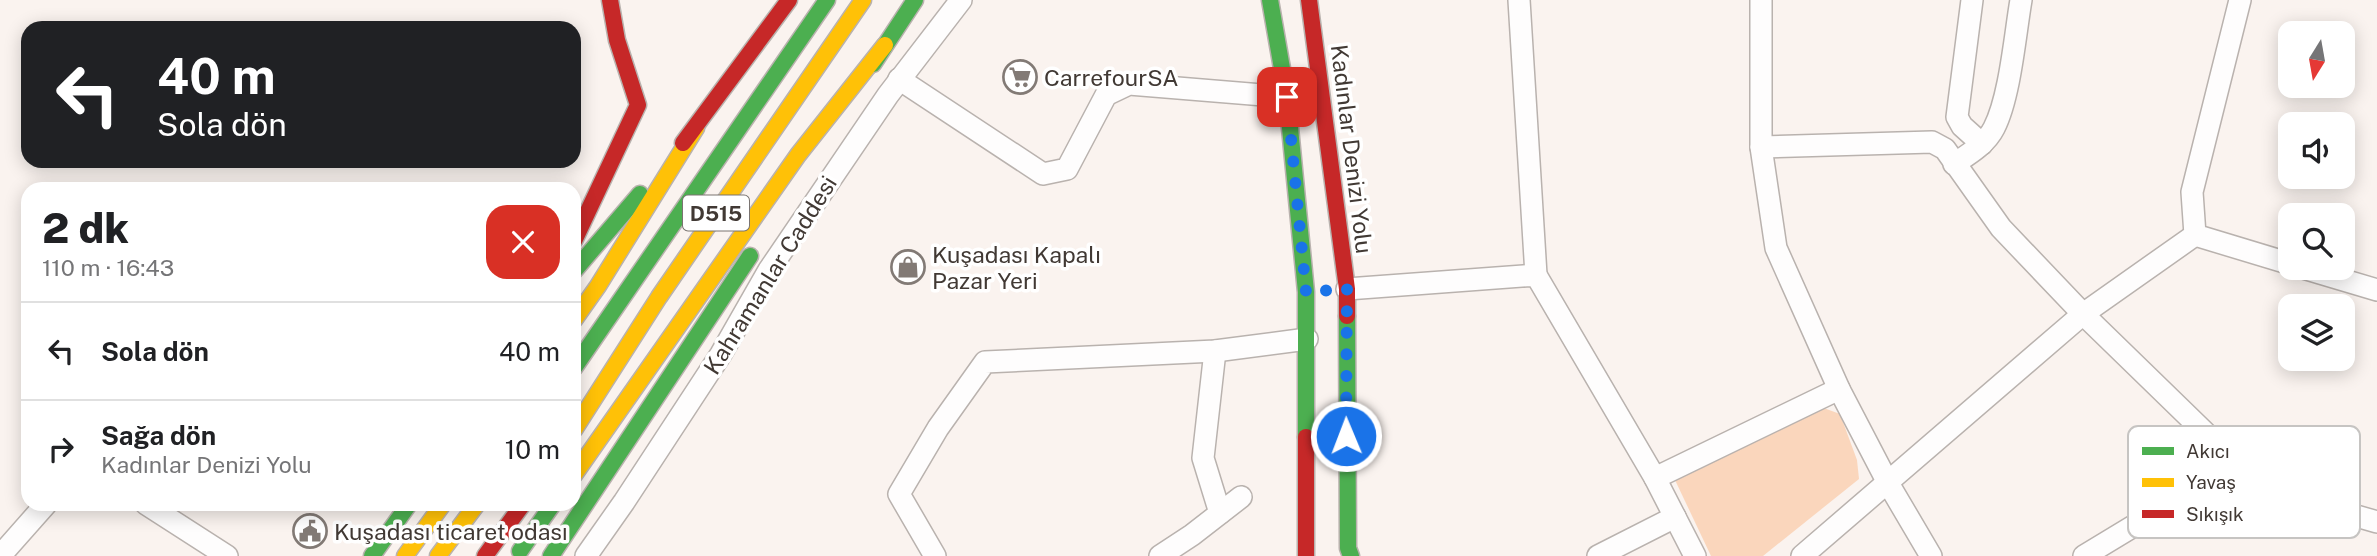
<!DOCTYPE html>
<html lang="tr">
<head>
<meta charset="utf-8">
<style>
	:root { --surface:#fff; --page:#f6f6f6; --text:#202124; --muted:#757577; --line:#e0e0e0 }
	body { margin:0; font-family:"Public Sans",sans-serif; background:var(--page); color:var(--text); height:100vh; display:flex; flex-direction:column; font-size:26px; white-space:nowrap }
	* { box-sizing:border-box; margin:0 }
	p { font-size:23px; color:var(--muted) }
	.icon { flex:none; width:38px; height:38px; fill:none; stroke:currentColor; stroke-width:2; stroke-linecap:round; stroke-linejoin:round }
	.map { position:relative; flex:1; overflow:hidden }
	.drawer { position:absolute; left:21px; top:182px; width:560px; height:329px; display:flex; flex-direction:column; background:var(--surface); border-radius:21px; box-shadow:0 4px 18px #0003 }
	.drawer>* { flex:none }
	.top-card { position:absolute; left:21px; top:21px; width:560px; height:147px; border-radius:21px; box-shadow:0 4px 18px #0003; background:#202124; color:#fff; overflow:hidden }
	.needle { width:46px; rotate:191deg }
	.fabs { position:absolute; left:2278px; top:21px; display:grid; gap:14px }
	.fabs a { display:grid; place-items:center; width:77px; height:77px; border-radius:14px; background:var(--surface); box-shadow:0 4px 18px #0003; font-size:35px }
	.pin { position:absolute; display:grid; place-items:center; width:60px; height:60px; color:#fff; margin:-30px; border-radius:14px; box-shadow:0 4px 10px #0006 }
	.me { position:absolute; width:77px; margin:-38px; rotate:359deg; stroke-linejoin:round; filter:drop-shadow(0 0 5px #0008) }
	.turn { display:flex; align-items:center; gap:24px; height:147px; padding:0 21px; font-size:32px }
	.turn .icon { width:91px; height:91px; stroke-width:2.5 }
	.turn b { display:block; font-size:49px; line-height:60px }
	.round { display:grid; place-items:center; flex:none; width:74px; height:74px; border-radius:21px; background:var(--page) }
	.headline { display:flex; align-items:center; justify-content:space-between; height:119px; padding:0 21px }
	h1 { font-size:42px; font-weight:800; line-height:52px }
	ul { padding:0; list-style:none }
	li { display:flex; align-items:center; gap:21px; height:98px; padding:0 21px; border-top:2px solid var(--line) }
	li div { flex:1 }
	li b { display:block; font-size:26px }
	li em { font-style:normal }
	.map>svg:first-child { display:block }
	.green { fill:#fad6bc }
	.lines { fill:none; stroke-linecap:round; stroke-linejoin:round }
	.street-casing { stroke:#b9b2ae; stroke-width:24 }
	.fast-casing { stroke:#b9b2ae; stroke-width:19 }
	.slow-casing { stroke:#b9b2ae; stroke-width:19 }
	.jam-casing { stroke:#b9b2ae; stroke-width:19 }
	.street { stroke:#fefdfd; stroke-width:21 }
	.fast { stroke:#4caf50; stroke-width:16 }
	.slow { stroke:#ffc107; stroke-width:16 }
	.jam { stroke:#c62828; stroke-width:16 }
	.route { stroke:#1a73e8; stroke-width:12; stroke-dasharray:0 21.6 }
	.labels { text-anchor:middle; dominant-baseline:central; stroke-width:7; stroke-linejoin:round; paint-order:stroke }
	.shield { fill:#fff; stroke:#7a7471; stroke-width:2 }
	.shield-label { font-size:21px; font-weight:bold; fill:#413934 }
	.poi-label { font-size:23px; fill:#413934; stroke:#fff; text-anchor:start }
	.street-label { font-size:23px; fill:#413934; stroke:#fff }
	.key { fill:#fff; stroke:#c6c4c2; stroke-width:2 }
	.key-label { font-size:19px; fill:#413934 }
</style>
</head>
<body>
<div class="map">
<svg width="2377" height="556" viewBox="0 0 2377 556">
	<rect width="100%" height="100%" fill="#faf3ef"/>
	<!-- green -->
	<path class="green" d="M1821,407l19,7 17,46 2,19 -96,77h-52l-36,-76z"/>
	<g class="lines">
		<!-- street casing -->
		<g class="street-casing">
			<g id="street">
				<path d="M1519,0l17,275"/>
				<path d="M1761,0v147l15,101 63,141 49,94 43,73"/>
				<path d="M1972,0l-15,117 5,9 20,18"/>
				<path d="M2240,0l-48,192 3,43 96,29"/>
				<path d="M899,79l144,95 24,-5 39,-74 23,-11 158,13"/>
				<path d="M1761,147l171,-5 13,7 56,79 82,86 180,175 114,33"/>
				<path d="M1954,164c15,-10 32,-20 40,-36 16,-31 21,-93 27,-128"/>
				<path d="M2303,268l74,22"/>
				<path d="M1347,289l189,-14 119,203 40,78"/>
				<path d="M1215,351l-12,107 17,55"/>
				<path d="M1655,478l184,-89"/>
				<path d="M146,504l81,52"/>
				<path d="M0,556l46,-52"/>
				<path d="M586,556l38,-54 97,-148 48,-84 119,-175 73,-95"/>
				<path d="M935,556l-36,-62 39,-66 47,-66 230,-11 92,-12"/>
				<path d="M1160,556l32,-21 49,-38"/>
				<path d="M1598,556l77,-39"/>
				<path d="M1802,556l281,-242 112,-79"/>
				<path d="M2084,556l152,-92"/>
			</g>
		</g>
		<!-- fast casing -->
		<g class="fast-casing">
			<g id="fast">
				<path d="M1270,0l17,97 19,195v145"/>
				<path d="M873,64l42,-64"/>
				<path d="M574,271l66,-77"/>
				<path d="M1347,316l1,232 3,8"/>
				<path d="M574,368l253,-368"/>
				<path d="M520,551l33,-47"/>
				<path d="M372,556l37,-52"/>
				<path d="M551,556l199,-300"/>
			</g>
		</g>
		<!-- slow casing -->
		<g class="slow-casing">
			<g id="slow">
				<path d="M574,320l24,-34 98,-158"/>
				<path d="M574,430l85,-133 204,-297"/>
				<path d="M574,475l224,-320 87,-110"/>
				<path d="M405,556l38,-52"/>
				<path d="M438,556l39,-52"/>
			</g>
		</g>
		<!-- jam casing -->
		<g class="jam-casing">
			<g id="jam">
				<path d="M1309,0l38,289v27"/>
				<path d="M683,143l106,-143"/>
				<path d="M574,241l64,-136 -21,-65 -7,-40"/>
				<path d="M1306,437v119"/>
				<path d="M485,556l38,-52"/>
			</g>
		</g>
		<!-- street -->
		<use href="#street" class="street"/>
		<!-- fast -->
		<use href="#fast" class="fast"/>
		<!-- slow -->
		<use href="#slow" class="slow"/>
		<!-- jam -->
		<use href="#jam" class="jam"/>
	</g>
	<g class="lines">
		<!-- route -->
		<path class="route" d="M1287,97l19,195 41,-3 -1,147"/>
	</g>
	<!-- icons -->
	<defs>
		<g id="supermarket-ring" transform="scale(1.75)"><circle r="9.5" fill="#fff" stroke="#827a75" stroke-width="1.5"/><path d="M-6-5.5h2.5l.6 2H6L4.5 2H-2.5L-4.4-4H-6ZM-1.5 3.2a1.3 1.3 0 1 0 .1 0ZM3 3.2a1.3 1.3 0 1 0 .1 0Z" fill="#827a75"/></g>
		<g id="shop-ring" transform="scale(1.75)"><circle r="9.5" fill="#fff" stroke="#827a75" stroke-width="1.5"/><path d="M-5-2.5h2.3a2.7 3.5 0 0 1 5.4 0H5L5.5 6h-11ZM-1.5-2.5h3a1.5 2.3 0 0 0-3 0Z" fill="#827a75"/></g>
		<g id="civic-ring" transform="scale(1.75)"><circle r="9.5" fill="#fff" stroke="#827a75" stroke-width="1.5"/><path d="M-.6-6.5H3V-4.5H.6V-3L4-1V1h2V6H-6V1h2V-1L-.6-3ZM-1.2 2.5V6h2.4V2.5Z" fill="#827a75"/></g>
	</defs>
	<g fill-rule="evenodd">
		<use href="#supermarket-ring" x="1020" y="77"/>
		<use href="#shop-ring" x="908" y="267"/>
		<use href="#civic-ring" x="310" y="531"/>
	</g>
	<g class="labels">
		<!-- shield labels -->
		<rect class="shield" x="683" y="195.5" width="66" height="35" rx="5"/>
		<g class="shield-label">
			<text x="716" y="213">D515</text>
		</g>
		<!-- poi labels -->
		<g class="poi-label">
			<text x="1044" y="77">CarrefourSA</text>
			<text x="932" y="254">Kuşadası Kapalı<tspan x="932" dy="26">Pazar Yeri</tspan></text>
			<text x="334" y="531">Kuşadası ticaret odası</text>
		</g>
		<!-- street labels -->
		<g class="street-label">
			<text transform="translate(1352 149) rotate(83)">Kadınlar Denizi Yolu</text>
			<text transform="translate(770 275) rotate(-58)">Kahramanlar Caddesi</text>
		</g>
	</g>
	<!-- legend -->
	<rect x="2128" y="426" width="232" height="112" rx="10" class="key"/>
	<rect x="2142" y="447" width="32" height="8" fill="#4caf50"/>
	<rect x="2142" y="478" width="32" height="9" fill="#ffc107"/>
	<rect x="2142" y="510" width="32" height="8" fill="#c62828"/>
	<g class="key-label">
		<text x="2186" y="458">Akıcı</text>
		<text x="2186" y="489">Yavaş</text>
		<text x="2186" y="521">Sıkışık</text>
	</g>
</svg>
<div class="fabs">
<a><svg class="needle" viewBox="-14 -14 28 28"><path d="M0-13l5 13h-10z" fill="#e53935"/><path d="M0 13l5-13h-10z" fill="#757577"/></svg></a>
<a><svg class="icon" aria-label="sound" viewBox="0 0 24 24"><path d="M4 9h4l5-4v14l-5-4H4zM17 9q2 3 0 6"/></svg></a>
<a><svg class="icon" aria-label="search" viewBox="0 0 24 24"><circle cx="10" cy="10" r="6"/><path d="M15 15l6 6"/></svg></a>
<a><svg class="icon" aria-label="layers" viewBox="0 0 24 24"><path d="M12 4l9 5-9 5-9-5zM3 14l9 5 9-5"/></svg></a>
</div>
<div class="pin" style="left:1287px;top:97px;background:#d93025"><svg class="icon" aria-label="arrive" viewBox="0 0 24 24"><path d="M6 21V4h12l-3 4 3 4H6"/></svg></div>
<svg class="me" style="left:1346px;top:436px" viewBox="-20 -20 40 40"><circle r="17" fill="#1a73e8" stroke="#fff" stroke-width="3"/><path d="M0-11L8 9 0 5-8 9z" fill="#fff"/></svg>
<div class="top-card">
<div class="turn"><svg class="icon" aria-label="left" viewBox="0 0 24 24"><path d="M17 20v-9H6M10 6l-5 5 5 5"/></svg><div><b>40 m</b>Sola dön</div></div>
</div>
<section class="drawer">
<div class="headline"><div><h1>2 dk</h1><p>110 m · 16:43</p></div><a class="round" style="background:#d93025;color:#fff"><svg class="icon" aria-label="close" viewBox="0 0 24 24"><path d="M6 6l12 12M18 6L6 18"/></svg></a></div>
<ul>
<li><svg class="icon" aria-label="left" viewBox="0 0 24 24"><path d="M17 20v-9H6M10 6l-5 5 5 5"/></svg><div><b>Sola dön</b></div><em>40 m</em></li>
<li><svg class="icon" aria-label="right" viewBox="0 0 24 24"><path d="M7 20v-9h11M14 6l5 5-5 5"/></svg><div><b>Sağa dön</b><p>Kadınlar Denizi Yolu</p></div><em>10 m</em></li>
</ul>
</section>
</div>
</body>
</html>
